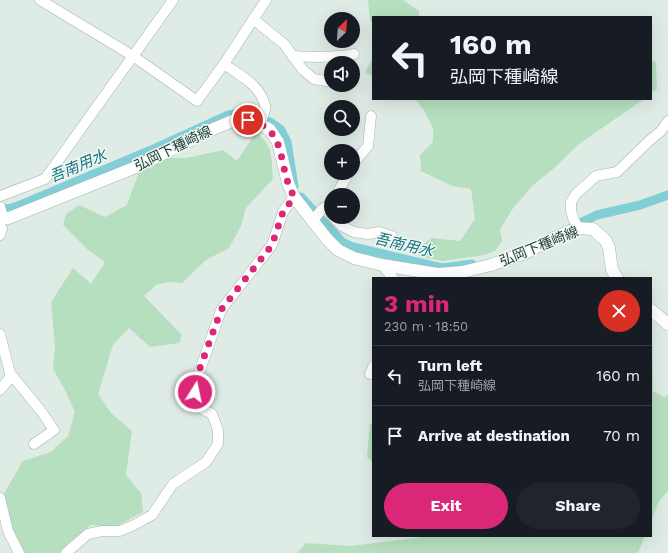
<!DOCTYPE html>
<html lang="en">
<head>
<meta charset="utf-8">
<style>
	:root { --surface:#171b24; --page:#20242c; --text:#f1f3f6; --muted:#9ea1a6; --line:#363941; --accent:#db2777 }
	body { margin:0; font-family:"Work Sans","Noto Sans JP",sans-serif; background:var(--page); color:var(--text); height:100vh; display:flex; flex-direction:column; font-size:15px; white-space:nowrap }
	* { box-sizing:border-box; margin:0 }
	p { font-size:13px; color:var(--muted) }
	.icon { flex:none; width:22px; height:22px; fill:none; stroke:currentColor; stroke-width:2; stroke-linecap:round; stroke-linejoin:round }
	.map { position:relative; flex:1; overflow:hidden }
	.panel { position:absolute; left:372px; top:277px; width:280px; height:260px; display:flex; flex-direction:column; background:var(--surface); border-radius:0px; box-shadow:0 4px 16px #0002 }
	.panel>* { flex:none }
	.hud { position:absolute; left:372px; top:16px; width:280px; height:84px; border-radius:0px; box-shadow:0 4px 16px #0002; background:#171b24; color:var(--text); overflow:hidden }
	.needle { width:26px; rotate:25deg }
	.fabs { position:absolute; left:324px; top:12px; display:grid; gap:8px }
	.fabs a { display:grid; place-items:center; width:36px; height:36px; border-radius:50%; background:var(--surface); box-shadow:0 4px 16px #0002; font-size:20px }
	.pin { position:absolute; display:grid; place-items:center; width:34px; height:34px; color:#fff; margin:-17px; border:2px solid #fff; border-radius:50%; box-shadow:0 1px 4px #0007 }
	.me { position:absolute; width:44px; margin:-22px; rotate:10deg; stroke-linejoin:round; filter:drop-shadow(0 0 3px #0008) }
	.turn { display:flex; align-items:center; gap:14px; height:84px; padding:0 12px; font-size:18px }
	.turn .icon { width:52px; height:52px; stroke-width:2.5 }
	.turn b { display:block; font-size:28px; line-height:34px }
	.round { display:grid; place-items:center; flex:none; width:42px; height:42px; border-radius:21px; background:var(--page) }
	.overview { display:flex; align-items:center; justify-content:space-between; height:68px; padding:0 12px }
	h1 { font-size:24px; font-weight:700; line-height:30px; color:var(--accent) }
	.cta { display:flex; gap:8px; margin-top:auto; padding:8px 12px }
	.cta a { flex:1; height:46px; border-radius:24px; background:var(--accent); color:#fff; font-size:16px; font-weight:700; line-height:46px; text-align:center }
	.cta a+a { background:var(--page); color:var(--text) }
	ul { padding:0; list-style:none }
	li { display:flex; align-items:center; gap:12px; height:60px; padding:0 12px; border-top:1px solid var(--line) }
	li div { flex:1 }
	li b { display:block; font-size:15px }
	li em { font-style:normal }
	.map>svg:first-child { display:block }
	.green { fill:#b6dfbf }
	.lines { fill:none; stroke-linecap:round; stroke-linejoin:round }
	.canal { stroke:#82ced6; stroke-width:9 }
	.minor-casing { stroke:#a2b4ad; stroke-width:11 }
	.secondary-casing { stroke:#9db8ad; stroke-width:13 }
	.minor { stroke:#fff; stroke-width:10 }
	.secondary { stroke:#fff; stroke-width:12 }
	.route { stroke:#db2777; stroke-width:7; stroke-dasharray:0 12.6 }
	.labels { text-anchor:middle; dominant-baseline:central; stroke-width:3; stroke-linejoin:round; paint-order:stroke }
	.street-label { font-size:14px; fill:#1f3d33; stroke:#f0f8f4 }
	.water-label { font-size:15px; font-style:italic; fill:#15727e; stroke:#f0f8f4 }
</style>
</head>
<body>
<div class="map">
<svg width="668" height="553" viewBox="0 0 668 553">
	<rect width="100%" height="100%" fill="#dfece6"/>
	<!-- green -->
	<g class="green">
		<path d="M368,0h35l16,11v6h-46v5h-3z"/>
		<path d="M373,58v19l-8,-5z"/>
		<path d="M651,59l5,4 1,26 -6,4z"/>
		<path d="M415,99h229l-65,45 -26,25 -21,17 -21,25 -11,19 2,11 -7,10 -11,4 -41,6 -22,-4 -8,-6 19,-13 28,3 15,-22 -4,-30 -19,-3 -31,-15 -1,-16 13,-13v-13l-9,-19z"/>
		<path d="M256,132c18,15 15,24 17,47l-27,29 -5,18 -12,22 -23,12 -24,23 -14,-1 -12,3 -12,11 38,39 -3,8 -29,4 -21,-19 -16,17 -15,49 14,20 20,17 -6,44 15,18 2,19 -28,15 -24,-2 -23,18 -8,10h-40l-17,-58 20,-34 28,-9 17,-16 7,-24 -10,-22 -12,-21 2,-23 -4,-44 22,-34 18,16 14,-22 -18,-13 -24,-24 3,-11 13,-9 26,12 22,-12 14,-39 26,-8h19l37,-8 14,11z"/>
		<path d="M651,323h1l1,68 11,6 4,-3v97l-9,10 -8,20z"/>
		<path d="M370,424h3v38l-6,-5z"/>
		<path d="M432,536h213l-7,17h-341l9,-10 45,3z"/>
	</g>
	<g class="lines">
		<!-- canal -->
		<g class="canal">
			<path d="M301,197l41,45 11,5 89,21 30,-4"/>
			<path d="M0,210l12,-2 11,-4 126,-53 79,-36 15,-2 27,9 11,8 6,12 7,44"/>
			<path d="M572,227l25,-12 43,-10 28,-10"/>
		</g>
		<!-- minor casing -->
		<g class="minor-casing">
			<g id="minor">
				<path d="M40,0l93,56 64,45 27,-37 42,-64"/>
				<path d="M253,19l31,25 19,26 11,9 17,3"/>
				<path d="M292,56c21,1 42,2 62,-2"/>
				<path d="M224,64c15,11 37,21 41,42 1,6 -3,12 -5,17"/>
				<path d="M353,165l4,-6 11,-13 3,-30"/>
				<path d="M336,195l13,-22"/>
				<path d="M0,196l45,-17 128,-179"/>
				<path d="M0,207l3,10"/>
				<path d="M333,217l9,9 12,6 14,2 11,-2 13,4"/>
				<path d="M312,222l10,-13 9,-5"/>
				<path d="M0,224l2,5 -2,6"/>
				<path d="M578,228l-5,-10 -2,-8v-8l5,-8 20,-18 21,-4 32,-31 12,-10 7,-10"/>
				<path d="M382,265l11,13"/>
				<path d="M0,334l10,39 -1,6 -9,11"/>
				<path d="M10,373l31,38 13,19 -20,14"/>
				<path d="M370,374l3,-7"/>
				<path d="M0,498l8,33 11,22"/>
				<path d="M66,553l22,-19 14,-3h18l14,-6 18,-10 21,-31 33,-22 12,-18v-14l-6,-16 -18,-9 3,-26 24,-69 51,-65 11,-33 11,-15"/>
			</g>
		</g>
		<!-- secondary casing -->
		<g class="secondary-casing">
			<g id="secondary">
				<path d="M0,218h9l127,-51 75,-37 26,-11 6,-1 12,3 15,9 8,12 10,41 6,14 33,42 11,11 16,8 28,7 56,9 24,-2 29,-7 34,-12 31,-16 22,-9 15,1 13,12 3,7 3,22 5,8"/>
				<path d="M651,310l17,14"/>
			</g>
		</g>
		<!-- minor -->
		<use href="#minor" class="minor"/>
		<!-- secondary -->
		<use href="#secondary" class="secondary"/>
	</g>
	<g class="lines">
		<!-- route -->
		<path class="route" d="M195,392l1,-13 25,-69 51,-65 11,-33 11,-15c-2,-5 -5,-9 -6,-14 -9,-27 -5,-56 -40,-63"/>
	</g>
	<g class="labels">
		<!-- street labels -->
		<g class="street-label">
			<text transform="translate(173 148) rotate(-26)">弘岡下種崎線</text>
			<text transform="translate(539 246) rotate(-22)">弘岡下種崎線</text>
		</g>
		<!-- water labels -->
		<g class="water-label">
			<text transform="translate(78 166) rotate(-23)">吾南用水</text>
			<text transform="translate(404 245) rotate(13)">吾南用水</text>
		</g>
	</g>
</svg>
<div class="fabs">
<a><svg class="needle" viewBox="-14 -14 28 28"><path d="M0-13l5 13h-10z" fill="#e53935"/><path d="M0 13l5-13h-10z" fill="#9ea1a6"/></svg></a>
<a><svg class="icon" aria-label="sound" viewBox="0 0 24 24"><path d="M4 9h4l5-4v14l-5-4H4zM17 9q2 3 0 6"/></svg></a>
<a><svg class="icon" aria-label="search" viewBox="0 0 24 24"><circle cx="10" cy="10" r="6"/><path d="M15 15l6 6"/></svg></a>
<a>+</a>
<a>−</a>
</div>
<div class="pin" style="left:248px;top:120px;background:#d93025"><svg class="icon" aria-label="arrive" viewBox="0 0 24 24"><path d="M6 21V4h12l-3 4 3 4H6"/></svg></div>
<svg class="me" style="left:195px;top:392px" viewBox="-20 -20 40 40"><circle r="17" fill="#db2777" stroke="#fff" stroke-width="3"/><path d="M0-11L8 9 0 5-8 9z" fill="#fff"/></svg>
<div class="hud">
<div class="turn"><svg class="icon" aria-label="left" viewBox="0 0 24 24"><path d="M17 20v-9H6M10 6l-5 5 5 5"/></svg><div><b>160 m</b>弘岡下種崎線</div></div>
</div>
<section class="panel">
<div class="overview"><div><h1>3 min</h1><p>230 m · 18:50</p></div><a class="round" style="background:#d93025;color:#fff"><svg class="icon" aria-label="close" viewBox="0 0 24 24"><path d="M6 6l12 12M18 6L6 18"/></svg></a></div>
<ul>
<li><svg class="icon" aria-label="left" viewBox="0 0 24 24"><path d="M17 20v-9H6M10 6l-5 5 5 5"/></svg><div><b>Turn left</b><p>弘岡下種崎線</p></div><em>160 m</em></li>
<li><svg class="icon" aria-label="arrive" viewBox="0 0 24 24"><path d="M6 21V4h12l-3 4 3 4H6"/></svg><div><b>Arrive at destination</b></div><em>70 m</em></li>
</ul>
<div class="cta"><a>Exit</a><a>Share</a></div>
</section>
</div>
</body>
</html>
